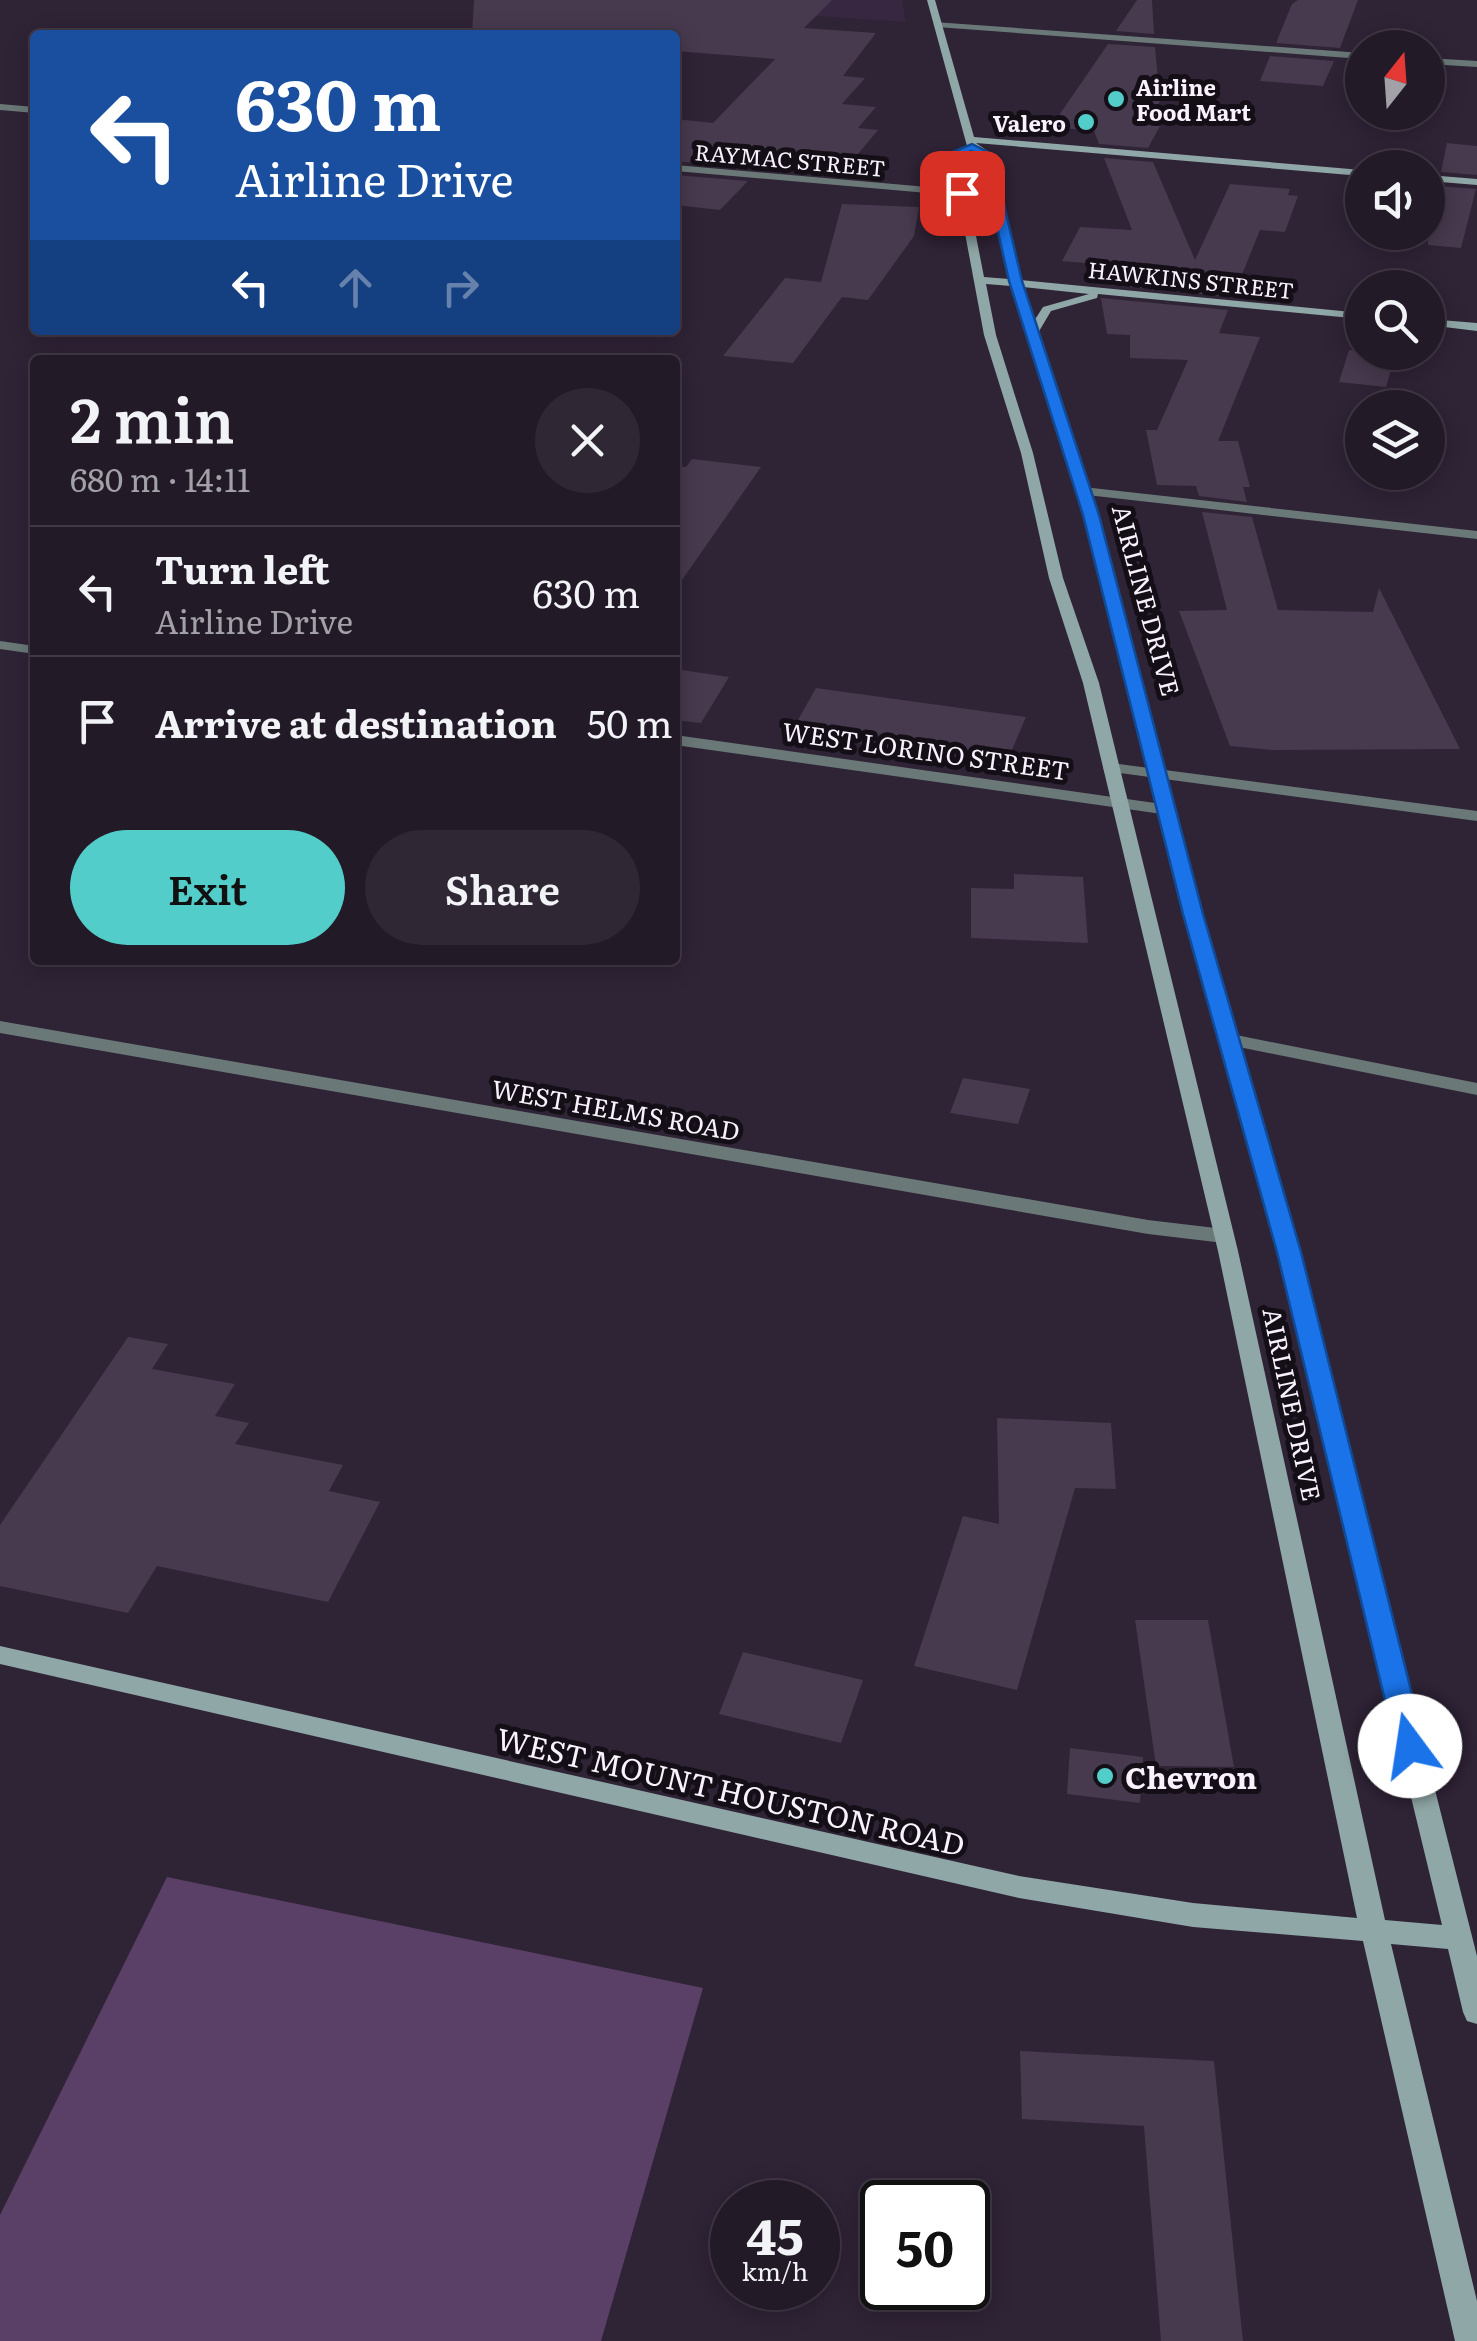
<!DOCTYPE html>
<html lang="en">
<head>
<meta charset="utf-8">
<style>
	:root { --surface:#231a28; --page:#2f2734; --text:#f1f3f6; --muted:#a3a1a8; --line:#403845; --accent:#53cdca }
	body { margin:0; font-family:Literata,serif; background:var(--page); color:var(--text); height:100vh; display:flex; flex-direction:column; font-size:38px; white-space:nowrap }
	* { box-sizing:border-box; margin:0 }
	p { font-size:32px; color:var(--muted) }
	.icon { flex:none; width:55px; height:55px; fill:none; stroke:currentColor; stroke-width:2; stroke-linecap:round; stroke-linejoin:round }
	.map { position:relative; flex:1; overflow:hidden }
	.details { position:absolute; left:30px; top:355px; width:650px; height:610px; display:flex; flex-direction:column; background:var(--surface); border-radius:10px; box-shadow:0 5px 25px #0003,0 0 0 2px var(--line) }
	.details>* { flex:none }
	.hud { position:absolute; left:30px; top:30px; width:650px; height:305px; border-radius:10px; box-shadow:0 5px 25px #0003,0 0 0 2px var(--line); background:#1a4fa0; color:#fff; overflow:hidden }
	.needle { width:65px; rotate:17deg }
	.tools { position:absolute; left:1345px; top:30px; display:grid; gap:20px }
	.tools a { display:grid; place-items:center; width:100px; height:100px; border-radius:50%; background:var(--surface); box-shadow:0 5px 25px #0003,0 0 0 2px var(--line); font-size:50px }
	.speed { position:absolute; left:710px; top:2180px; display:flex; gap:20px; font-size:50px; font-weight:700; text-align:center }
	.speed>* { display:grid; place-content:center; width:130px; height:130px; border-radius:50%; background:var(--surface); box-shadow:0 5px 25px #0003,0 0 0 2px var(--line); line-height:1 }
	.speed small { font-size:25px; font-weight:400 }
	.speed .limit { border:5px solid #111; border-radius:15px; background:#fff; color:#111 }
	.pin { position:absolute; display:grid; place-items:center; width:85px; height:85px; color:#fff; margin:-42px; border-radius:20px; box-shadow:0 5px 15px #0006 }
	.me { position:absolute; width:110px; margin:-55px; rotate:346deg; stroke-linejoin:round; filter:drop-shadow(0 0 8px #0008) }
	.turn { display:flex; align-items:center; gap:35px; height:210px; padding:0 40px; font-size:45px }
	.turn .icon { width:130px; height:130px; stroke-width:2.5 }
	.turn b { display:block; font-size:70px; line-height:85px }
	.lanes { display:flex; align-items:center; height:95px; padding:0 40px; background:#0003; justify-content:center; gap:50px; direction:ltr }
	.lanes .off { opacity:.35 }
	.round { display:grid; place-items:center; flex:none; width:105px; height:105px; border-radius:52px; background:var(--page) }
	.headline { display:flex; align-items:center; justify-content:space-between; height:170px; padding:0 40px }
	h1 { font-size:60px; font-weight:600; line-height:75px }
	.primary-button { display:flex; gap:20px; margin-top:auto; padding:20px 40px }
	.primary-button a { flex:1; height:115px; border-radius:60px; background:var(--accent); color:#111; font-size:40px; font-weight:600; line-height:115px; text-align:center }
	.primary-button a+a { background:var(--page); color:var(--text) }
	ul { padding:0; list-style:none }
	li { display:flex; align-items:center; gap:30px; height:130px; padding:0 40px; border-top:2px solid var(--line) }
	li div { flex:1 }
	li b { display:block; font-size:38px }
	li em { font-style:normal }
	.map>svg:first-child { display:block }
	.built { fill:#382740 }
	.green { fill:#5a4066 }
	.building { fill:#47394e }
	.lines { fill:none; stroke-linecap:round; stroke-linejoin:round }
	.minor { fill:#6a7978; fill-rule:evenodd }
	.tertiary { fill:#6a7978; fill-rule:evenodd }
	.secondary { fill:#8fa7a6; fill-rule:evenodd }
	.route { fill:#1a73e8; stroke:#114b97; stroke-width:2.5 }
	.poi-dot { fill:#53cdca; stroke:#140f17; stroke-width:4 }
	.labels { text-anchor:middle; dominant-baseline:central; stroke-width:10; stroke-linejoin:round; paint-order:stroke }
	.far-poi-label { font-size:22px; font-weight:bold; fill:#faf1fe; stroke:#140f17; text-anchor:start }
	.far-street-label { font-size:22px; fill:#faf1fe; stroke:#140f17 }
	.street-label { font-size:25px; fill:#faf1fe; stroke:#140f17 }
	.near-poi-label { font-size:30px; font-weight:bold; fill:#faf1fe; stroke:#140f17; text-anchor:start }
	.near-street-label { font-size:30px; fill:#faf1fe; stroke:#140f17 }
</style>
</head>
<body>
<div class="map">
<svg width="1477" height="2341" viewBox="0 0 1477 2341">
	<rect width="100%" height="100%" fill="#2f2336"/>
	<!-- built -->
	<path class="built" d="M738,0h164l4,22 -179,-12z"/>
	<!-- green -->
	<path class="green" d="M167,1877l536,111 -102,353h-601v-126z"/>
	<!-- building -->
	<g class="building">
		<path d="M474,0h358l-28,28 72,5 -33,43 22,2 -23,26 34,3 -18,21 20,2 -30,36 -22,-2 -8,-7 -6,6 -42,-4 -9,10 -86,-8v-42l38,4 62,-64 -100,-8v-16h-203z"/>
		<path d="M1137,0h15l2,34 -38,-3z"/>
		<path d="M1298,0h60l-18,48 -64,-5 16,-39z"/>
		<path d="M1108,44l47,3 5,54 -15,24 15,1 -12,22 -49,-4 -5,-13 -43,-4z"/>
		<path d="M1270,56l64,5 -11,25 -63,-5z"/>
		<path d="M1447,143l30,3v29l-36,-3z"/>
		<path d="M1104,158l49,4 42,98 35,-76 60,5 -2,6 10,1 -13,36 -25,-2 -27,67 -135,-13 -3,-20 -33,-3 18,-34 52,3z"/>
		<path d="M675,175l73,6 -28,29 -45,-5z"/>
		<path d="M1438,186l38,3 -15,59 -33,-3v-51l8,1z"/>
		<path d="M842,204l77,3 -5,29 -46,64 -26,-3 -49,66 -70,-7 62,-78 36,4z"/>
		<path d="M1101,298l127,12 -9,23 41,4 -42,104h20l12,46h-7l4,15 -48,-6 -3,-10 -39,-1 -11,-55h11l31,-70 -58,-2v-23l-23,-1z"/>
		<path d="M1349,350l46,5 -9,32 -47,-5z"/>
		<path d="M692,459l69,8 -86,123v-124l11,1z"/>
		<path d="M1202,512l50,5 26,93 95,2 6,-24 81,161 -188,1 -42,-4 -51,-135 48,-1z"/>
		<path d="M675,669l54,8 -28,46 -26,-3z"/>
		<path d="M816,688l210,29 -20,47 -216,-30z"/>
		<path d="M1014,874l69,3 5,66 -117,-5v-50l43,1z"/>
		<path d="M963,1078l67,11 -12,35 -68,-11z"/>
		<path d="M128,1337l40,7 -16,25 83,15 -20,32 34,7 -14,21 108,21 -14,26 51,11 -52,100 -171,-36 -29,47 -128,-27v-61z"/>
		<path d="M997,1418l114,5 5,66 -41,-1 -58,202 -103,-24 49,-150 36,8z"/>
		<path d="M1135,1620h73l26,147 -78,-1z"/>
		<path d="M743,1652l120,28 -22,63 -122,-29z"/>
		<path d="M1070,1748l73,9 -3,46 -73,-9z"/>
		<path d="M1020,2051l194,10 29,280h-82l-17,-215 -122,-7z"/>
	</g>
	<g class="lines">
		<!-- minor -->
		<g class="minor">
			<path d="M934,22l428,31v6l-425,-32z"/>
			<path d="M1428,58l49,3v6l-49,-3z"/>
			<path d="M0,104l35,3v6l-35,-3z"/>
			<path d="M675,165l287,25 5,3 -5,3 -287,-25z"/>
			<path d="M1083,487l394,44v8l-399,-45v-6z"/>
			<path d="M0,641l35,5v8l-35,-5z"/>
			<path d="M675,735l494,70 8,5 -8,5 -494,-70z"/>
			<path d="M1111,763l366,48v10l-372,-50 -2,-3z"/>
			<path d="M0,1021l1148,199 76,9 10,7 -10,7 -76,-9 -1148,-201z"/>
		</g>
		<!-- tertiary -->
		<path class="tertiary" d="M1231,1034l246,49v12l-253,-51 -2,-4 2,-4z"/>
		<!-- secondary -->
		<g class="secondary">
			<path d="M927,0h8l39,137 388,33v6l-386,-33 16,11 28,126 342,33v6l-264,-25 -1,4 -46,13 -13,22 60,182 104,399 97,338 178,704v68l-10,-3 -4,-9 -15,-63 -57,-5 86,357v40h-22l-92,-400 -170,-14 -174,-29 -1019,-234v-18l1019,230 174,27 164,15 -139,-667 -135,-568 -34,-105 -28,-125 -37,-118 -34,-182 17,-7zM972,151l10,5 27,123 -25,-2 -24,-123zM986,284l25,2 73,229 100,399 95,338 163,673 -57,-5 -147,-669 -139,-568 -36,-105 -30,-125 -37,-118zM1023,287l66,7 -46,13 -9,14z"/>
			<path d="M1428,175l49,4v6l-49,-4z"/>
			<path d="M1428,319l49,4v8l-49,-6z"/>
		</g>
	</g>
	<!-- route -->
	<path class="route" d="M972,144l20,10 30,127 77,234 104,399 98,338 124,494 -4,9h-21l-4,-9 -119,-494 -94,-338 -100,-399 -74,-234 -28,-125 -10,-5 -10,4 7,38 -6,4 -6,-4 -6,-40z"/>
	<!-- markers -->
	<g class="poi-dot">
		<circle cx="1116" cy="99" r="10"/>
		<circle cx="1086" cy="122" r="10"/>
		<circle cx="1105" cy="1776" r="10"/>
	</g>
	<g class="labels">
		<!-- far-poi labels -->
		<g class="far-poi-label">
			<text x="1136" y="86">Airline<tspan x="1136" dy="25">Food Mart</tspan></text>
			<text x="1066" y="122" text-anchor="end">Valero</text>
		</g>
		<!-- far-street labels -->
		<g class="far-street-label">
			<text transform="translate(790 159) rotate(5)">RAYMAC STREET</text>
			<text transform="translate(1191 279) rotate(6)">HAWKINS STREET</text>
		</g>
		<!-- street labels -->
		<g class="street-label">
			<text transform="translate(1147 600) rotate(75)">AIRLINE DRIVE</text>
			<text transform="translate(926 750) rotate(8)">WEST LORINO STREET</text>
			<text transform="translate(616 1109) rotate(10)">WEST HELMS ROAD</text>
			<text transform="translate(1293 1404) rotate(78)">AIRLINE DRIVE</text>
		</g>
		<!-- near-poi labels -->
		<g class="near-poi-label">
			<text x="1125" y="1776">Chevron</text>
		</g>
		<!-- near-street labels -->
		<g class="near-street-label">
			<text transform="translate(731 1790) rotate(13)">WEST MOUNT HOUSTON ROAD</text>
		</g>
	</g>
</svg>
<div class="tools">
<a><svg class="needle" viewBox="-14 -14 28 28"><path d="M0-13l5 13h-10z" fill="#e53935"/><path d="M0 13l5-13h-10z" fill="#a3a1a8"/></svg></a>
<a><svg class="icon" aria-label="sound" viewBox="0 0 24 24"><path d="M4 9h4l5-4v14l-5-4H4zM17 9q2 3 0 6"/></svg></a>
<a><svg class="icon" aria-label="search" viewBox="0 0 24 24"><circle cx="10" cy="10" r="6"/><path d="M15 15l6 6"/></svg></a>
<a><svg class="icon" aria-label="layers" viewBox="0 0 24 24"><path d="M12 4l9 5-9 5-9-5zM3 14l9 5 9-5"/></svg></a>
</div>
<div class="speed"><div>45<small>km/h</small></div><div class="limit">50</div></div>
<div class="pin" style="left:962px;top:193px;background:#d93025"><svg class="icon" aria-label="arrive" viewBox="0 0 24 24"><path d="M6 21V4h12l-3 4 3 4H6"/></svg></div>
<svg class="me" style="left:1410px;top:1746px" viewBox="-20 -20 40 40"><circle r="19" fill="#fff"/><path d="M0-13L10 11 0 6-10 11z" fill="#1a73e8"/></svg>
<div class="hud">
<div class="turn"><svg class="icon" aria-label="left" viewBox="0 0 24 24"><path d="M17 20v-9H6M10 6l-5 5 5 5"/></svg><div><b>630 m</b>Airline Drive</div></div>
<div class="lanes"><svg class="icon" aria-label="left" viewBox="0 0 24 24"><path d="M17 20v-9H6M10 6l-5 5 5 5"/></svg><svg class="icon off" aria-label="ahead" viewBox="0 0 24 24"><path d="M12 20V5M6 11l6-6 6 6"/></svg><svg class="icon off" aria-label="right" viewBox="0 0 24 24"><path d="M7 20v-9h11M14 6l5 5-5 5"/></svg></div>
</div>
<section class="details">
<div class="headline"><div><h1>2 min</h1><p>680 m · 14:11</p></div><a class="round"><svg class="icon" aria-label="close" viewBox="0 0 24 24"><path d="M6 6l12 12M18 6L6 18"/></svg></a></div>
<ul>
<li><svg class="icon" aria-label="left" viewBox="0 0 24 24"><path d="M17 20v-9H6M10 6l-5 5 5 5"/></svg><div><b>Turn left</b><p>Airline Drive</p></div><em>630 m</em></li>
<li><svg class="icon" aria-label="arrive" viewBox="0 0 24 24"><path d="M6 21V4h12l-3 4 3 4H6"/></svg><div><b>Arrive at destination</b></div><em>50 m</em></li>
</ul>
<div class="primary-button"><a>Exit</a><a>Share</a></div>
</section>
</div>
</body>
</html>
